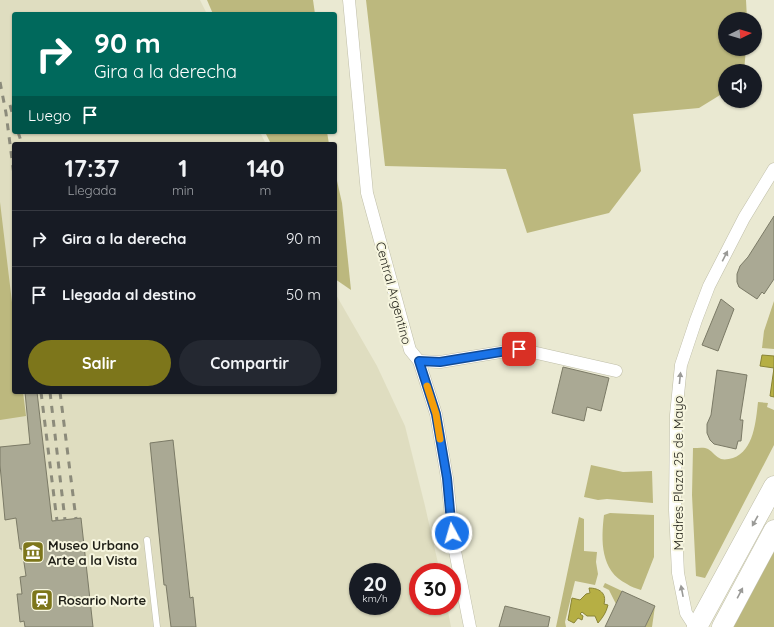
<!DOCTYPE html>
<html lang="es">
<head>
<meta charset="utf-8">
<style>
	:root { --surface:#171b24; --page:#242831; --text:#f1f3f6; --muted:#9ea1a6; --line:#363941; --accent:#7d761b }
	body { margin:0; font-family:Quicksand,sans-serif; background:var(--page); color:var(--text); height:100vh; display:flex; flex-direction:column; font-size:15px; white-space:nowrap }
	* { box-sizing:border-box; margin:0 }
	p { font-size:13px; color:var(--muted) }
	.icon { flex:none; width:22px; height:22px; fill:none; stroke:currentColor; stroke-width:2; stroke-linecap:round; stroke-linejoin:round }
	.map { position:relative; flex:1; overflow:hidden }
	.drawer { position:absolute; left:12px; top:142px; width:325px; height:252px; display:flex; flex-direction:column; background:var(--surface); border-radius:4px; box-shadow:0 1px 3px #0004 }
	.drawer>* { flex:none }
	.hud { position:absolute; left:12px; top:12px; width:325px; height:122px; border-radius:4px; box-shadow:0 1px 3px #0004; background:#00695c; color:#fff; overflow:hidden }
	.needle { width:26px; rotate:85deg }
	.buttons { position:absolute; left:718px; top:12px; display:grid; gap:8px }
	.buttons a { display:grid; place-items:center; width:44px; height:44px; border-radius:50%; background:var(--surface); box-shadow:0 1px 3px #0004; font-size:20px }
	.speed { position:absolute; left:349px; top:563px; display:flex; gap:8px; font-size:20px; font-weight:700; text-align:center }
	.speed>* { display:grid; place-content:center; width:52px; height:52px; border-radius:50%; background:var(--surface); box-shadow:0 1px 3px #0004; line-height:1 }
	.speed small { font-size:10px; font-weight:400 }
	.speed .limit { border:6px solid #d22; background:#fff; color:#111 }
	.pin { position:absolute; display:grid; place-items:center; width:34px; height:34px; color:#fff; margin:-17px; border-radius:8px; box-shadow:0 2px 6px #0006 }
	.me { position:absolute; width:44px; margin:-22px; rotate:354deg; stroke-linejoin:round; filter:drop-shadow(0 0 3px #0008) }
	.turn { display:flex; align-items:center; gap:14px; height:84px; padding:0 16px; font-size:18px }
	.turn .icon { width:52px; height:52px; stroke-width:2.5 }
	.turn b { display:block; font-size:28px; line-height:34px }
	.then { display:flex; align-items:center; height:38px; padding:0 16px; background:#0003; gap:8px; font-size:15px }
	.eta { display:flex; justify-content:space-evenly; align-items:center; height:68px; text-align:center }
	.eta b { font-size:24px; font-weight:700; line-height:28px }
	.button { display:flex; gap:8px; margin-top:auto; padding:8px 16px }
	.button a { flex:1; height:46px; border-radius:24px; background:var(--accent); color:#fff; font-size:16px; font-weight:700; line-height:46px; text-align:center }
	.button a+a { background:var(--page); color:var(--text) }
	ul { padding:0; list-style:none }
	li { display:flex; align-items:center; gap:12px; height:56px; padding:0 16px; border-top:1px solid var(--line) }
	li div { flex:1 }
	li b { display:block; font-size:15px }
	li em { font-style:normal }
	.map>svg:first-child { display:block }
	.built { fill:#dfddc0; fill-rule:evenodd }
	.green { fill:#bcb87e }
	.water { fill:#b6af44; stroke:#898436 }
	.building { fill:#aaa994; stroke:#7b7a66 }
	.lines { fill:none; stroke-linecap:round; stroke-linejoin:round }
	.service-casing { stroke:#bfbea8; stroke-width:7 }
	.minor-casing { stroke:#bfbea8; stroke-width:13 }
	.primary-casing { stroke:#bfbea8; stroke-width:21 }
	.service { stroke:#fff; stroke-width:6 }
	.minor { stroke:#fff; stroke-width:12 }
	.primary { stroke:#fff; stroke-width:20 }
	.rail { stroke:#8c8b7b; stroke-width:3; stroke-dasharray:7 7; stroke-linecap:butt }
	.oneway { fill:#9a9a97 }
	.route-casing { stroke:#114b97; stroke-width:10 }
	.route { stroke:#1a73e8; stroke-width:7 }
	.slow { stroke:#f59e0b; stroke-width:7 }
	.labels { text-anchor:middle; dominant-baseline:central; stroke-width:4; stroke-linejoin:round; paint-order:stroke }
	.street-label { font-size:13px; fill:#1f1f17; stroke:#f7f6df }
	.poi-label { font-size:13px; font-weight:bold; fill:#1f1f17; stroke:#f7f6df; text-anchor:start }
</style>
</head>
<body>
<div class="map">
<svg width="774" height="627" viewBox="0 0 774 627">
	<rect width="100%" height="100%" fill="#eae9d2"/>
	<!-- built -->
	<path class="built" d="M0,0h200l7,14h-193v118h246l6,12h-252v248h321v-99l42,73 28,60 20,80 15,66h-22v34h29l4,21h-451zM358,572h34v34h-34z"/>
	<!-- green -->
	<g class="green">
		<path d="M207,0h106l2,14h-102z"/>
		<path d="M366,0h380l1,19h-22v30h21l-2,22h-19v21l-26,16 -66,6 8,57 -32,42 -82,20 -21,-64 -121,-3z"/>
		<path d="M265,132h62l2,12h-58z"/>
		<path d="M335,172l7,31 9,87 -16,-11z"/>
		<path d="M0,202l14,117v73h9l3,24 -26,4z"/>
		<path d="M774,301v48l-12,-1 2,-17z"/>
		<path d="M758,402l10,1 -1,4 7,3v35l-69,133 -9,-2 -4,-81 1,-47c5,0 12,-1 15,1 5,3 8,8 13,10 4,1 8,0 12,-1 21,-7 23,-38 25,-56z"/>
		<path d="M591,465l32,7 29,-1 1,32 -46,-4 -9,1 -14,-3z"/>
		<path d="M610,513l44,2v42l-13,33c-5,-2 -10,-3 -14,-6 -27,-13 -26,-44 -23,-69z"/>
		<path d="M579,517l5,2v32l13,1 -1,10 2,12 -3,11 -20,-4 -10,41 1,5h-10z"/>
		<path d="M774,549v78h-43z"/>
		<path d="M605,583l17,8 -6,13 -7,-14 -6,-3z"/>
		<path d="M655,606l-3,21h-7z"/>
	</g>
	<!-- water -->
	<g class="water">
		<path d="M762,355l12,1v41l-4,-1 4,-28 -14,-2z"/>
		<path d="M589,588c10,0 18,5 15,16l4,1c-2,8 -5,12 -10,18l-3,-7h-8l-5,-4 -2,2 3,2 -1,4 -4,-2 -4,5 -6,-3 4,-22 8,2 6,-6 4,-1z"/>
	</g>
	<!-- building -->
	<g class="building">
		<path d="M774,216v63l-10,15 -2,-2 -5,7 -18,-12 -2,-5v-8l3,-8 8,-9z"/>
		<path d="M721,299l13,10 -16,42 -16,-6z"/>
		<path d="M563,367l46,11 -8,33 -14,-4 -3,14 -32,-8z"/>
		<path d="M717,370l30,5 -7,45h3l-2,21h-3l-2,8 -22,-5 -4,-4 -3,-7v-9l4,-9z"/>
		<path d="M25,392h12l15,129 29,-3 12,109h-68l-1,-6 -4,1 -3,-28h5l-2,-17 6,-1 -4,-27h-2l-4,-31 -11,2 -5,-55v-18l30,-3z"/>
		<path d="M173,440l17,158 3,-1 3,30h-25l-5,-42h-2l-14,-142z"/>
		<path d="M622,591l33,15 -10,21h-40z"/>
		<path d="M505,606l45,11 -2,10h-49z"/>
	</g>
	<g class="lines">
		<!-- service casing -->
		<g class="service-casing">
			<path id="service" d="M147,540l10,87"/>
		</g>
		<!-- minor casing -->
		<g class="minor-casing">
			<g id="minor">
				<path d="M349,0l18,193 43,157 9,11 17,53 11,64 7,68 16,81"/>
				<path d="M419,361l21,1 79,-13 97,22"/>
				<path d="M695,627l-9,-14 -8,-40 -3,-63 1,-95 5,-50 15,-45 13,-34 35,-68 30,-49"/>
			</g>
		</g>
		<!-- primary casing -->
		<g class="primary-casing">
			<g id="primary">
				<path d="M697,627l77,-141"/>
				<path d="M722,627l52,-97"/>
			</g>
		</g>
		<!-- service -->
		<use href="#service" class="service"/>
		<!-- minor -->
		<use href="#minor" class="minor"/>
		<!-- primary -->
		<use href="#primary" class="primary"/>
		<!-- rail -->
		<g class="rail">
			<path d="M0,82l6,31 8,62"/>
			<path d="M10,105l4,14"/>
			<path d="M18,132l4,12"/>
			<path d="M41,392l16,129"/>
			<path d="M50,392l15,128"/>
			<path d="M60,392l16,127"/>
		</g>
	</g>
	<!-- one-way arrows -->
	<defs><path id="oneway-solid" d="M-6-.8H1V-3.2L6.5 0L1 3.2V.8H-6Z"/></defs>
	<g class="oneway">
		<use href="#oneway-solid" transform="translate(725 256) rotate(-63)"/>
		<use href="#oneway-solid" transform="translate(680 378) rotate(-84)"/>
		<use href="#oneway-solid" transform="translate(755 521) rotate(119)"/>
		<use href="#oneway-solid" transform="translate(682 591) rotate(-101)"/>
		<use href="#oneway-solid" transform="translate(740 593) rotate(-62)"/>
	</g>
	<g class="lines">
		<!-- route casing -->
		<g class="route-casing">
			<path id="route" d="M452,533l-5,-55 -11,-64 -17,-53 21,1 79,-13"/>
		</g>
		<!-- route -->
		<use href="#route" class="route"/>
		<!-- slow -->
		<path class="slow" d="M427,386l9,28 4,25"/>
	</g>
	<!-- icons -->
	<defs>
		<g id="museum-square" transform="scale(1.15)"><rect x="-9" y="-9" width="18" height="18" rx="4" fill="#7d761b" stroke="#f7f6df"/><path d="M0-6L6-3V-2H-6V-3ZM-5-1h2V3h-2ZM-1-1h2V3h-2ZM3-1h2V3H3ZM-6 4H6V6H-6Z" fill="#fff"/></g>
		<g id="station-square" transform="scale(1.15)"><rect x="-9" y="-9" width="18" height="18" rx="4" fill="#7d761b" stroke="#f7f6df"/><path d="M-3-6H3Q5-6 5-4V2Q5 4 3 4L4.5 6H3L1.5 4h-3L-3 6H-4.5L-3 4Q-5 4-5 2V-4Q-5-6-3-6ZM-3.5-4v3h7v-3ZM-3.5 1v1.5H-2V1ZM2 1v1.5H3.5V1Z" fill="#fff"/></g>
	</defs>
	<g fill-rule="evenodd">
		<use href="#museum-square" x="33" y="552"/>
		<use href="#station-square" x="42" y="600"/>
	</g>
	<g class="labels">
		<!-- street labels -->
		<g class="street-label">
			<text transform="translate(394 293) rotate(75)">Central Argentino</text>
			<text transform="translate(678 473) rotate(-90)">Madres Plaza 25 de Mayo</text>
		</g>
		<!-- poi labels -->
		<g class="poi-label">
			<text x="48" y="545">Museo Urbano<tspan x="48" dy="15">Arte a la Vista</tspan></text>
			<text x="58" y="600">Rosario Norte</text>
		</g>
	</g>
</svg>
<div class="buttons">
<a><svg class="needle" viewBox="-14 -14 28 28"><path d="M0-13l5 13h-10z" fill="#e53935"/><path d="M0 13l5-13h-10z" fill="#9ea1a6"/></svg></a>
<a><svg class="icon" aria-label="sound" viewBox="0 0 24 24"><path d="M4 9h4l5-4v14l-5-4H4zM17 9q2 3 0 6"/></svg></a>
</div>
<div class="speed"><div>20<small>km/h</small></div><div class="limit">30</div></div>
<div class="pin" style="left:519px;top:349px;background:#d93025"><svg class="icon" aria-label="arrive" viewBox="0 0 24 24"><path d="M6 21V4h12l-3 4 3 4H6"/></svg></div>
<svg class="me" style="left:452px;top:533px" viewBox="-20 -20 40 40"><circle r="17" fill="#1a73e8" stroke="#fff" stroke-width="3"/><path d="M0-11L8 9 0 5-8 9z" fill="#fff"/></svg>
<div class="hud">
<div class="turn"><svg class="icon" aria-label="right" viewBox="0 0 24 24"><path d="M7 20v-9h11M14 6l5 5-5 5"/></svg><div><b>90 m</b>Gira a la derecha</div></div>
<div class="then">Luego<svg class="icon" aria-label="arrive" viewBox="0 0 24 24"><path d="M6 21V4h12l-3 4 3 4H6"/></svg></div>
</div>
<section class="drawer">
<div class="eta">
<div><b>17:37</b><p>Llegada</p></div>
<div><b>1</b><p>min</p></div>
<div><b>140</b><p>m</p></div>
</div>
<ul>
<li><svg class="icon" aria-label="right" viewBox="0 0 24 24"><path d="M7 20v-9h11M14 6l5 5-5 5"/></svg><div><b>Gira a la derecha</b></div><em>90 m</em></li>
<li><svg class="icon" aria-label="arrive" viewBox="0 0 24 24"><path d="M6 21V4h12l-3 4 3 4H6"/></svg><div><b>Llegada al destino</b></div><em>50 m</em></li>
</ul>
<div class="button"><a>Salir</a><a>Compartir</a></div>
</section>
</div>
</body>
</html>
